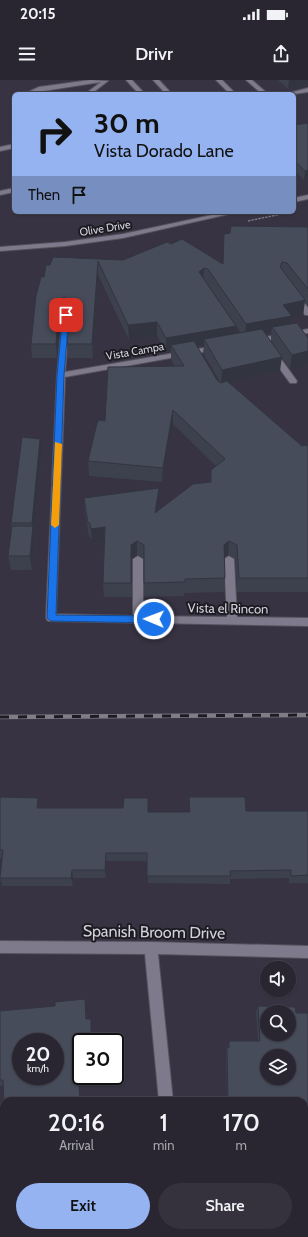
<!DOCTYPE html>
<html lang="en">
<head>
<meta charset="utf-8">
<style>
	:root { --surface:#292632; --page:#35323e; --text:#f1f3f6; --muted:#a5a5ac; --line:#45434d; --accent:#95b2f1 }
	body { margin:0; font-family:Cabin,sans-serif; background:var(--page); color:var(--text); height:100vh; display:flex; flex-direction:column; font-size:15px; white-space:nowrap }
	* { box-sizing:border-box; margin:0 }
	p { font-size:13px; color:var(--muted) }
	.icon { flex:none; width:22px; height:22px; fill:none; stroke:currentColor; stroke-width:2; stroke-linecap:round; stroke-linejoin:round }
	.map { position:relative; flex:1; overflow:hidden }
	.sheet { position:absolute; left:0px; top:1017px; width:308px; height:140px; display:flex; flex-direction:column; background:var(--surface); border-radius:12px 12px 0 0; box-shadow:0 1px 3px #0004,0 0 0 1px var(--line) }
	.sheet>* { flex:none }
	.hud { position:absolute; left:12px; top:12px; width:284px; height:122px; border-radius:6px; box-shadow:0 1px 3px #0004,0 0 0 1px var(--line); background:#95b2f1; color:#111; overflow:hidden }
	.controls { position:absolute; left:260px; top:881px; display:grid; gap:8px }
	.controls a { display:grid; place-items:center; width:36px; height:36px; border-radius:50%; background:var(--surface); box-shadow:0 1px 3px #0004,0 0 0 1px var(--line); font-size:20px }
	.speed { position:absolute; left:12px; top:953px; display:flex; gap:8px; font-size:20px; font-weight:700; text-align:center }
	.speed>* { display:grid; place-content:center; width:52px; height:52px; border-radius:50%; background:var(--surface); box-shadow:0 1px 3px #0004,0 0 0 1px var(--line); line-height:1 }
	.speed small { font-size:10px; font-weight:400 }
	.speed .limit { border:2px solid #111; border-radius:6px; background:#fff; color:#111 }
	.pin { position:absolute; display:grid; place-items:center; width:34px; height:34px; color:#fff; margin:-17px; border-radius:8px; box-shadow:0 2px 6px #0006 }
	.me { position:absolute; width:44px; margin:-22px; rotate:271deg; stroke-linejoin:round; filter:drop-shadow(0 0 3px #0008) }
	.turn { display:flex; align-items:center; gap:14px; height:84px; padding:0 16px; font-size:18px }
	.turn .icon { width:52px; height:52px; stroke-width:2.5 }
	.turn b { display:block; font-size:28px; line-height:34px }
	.then { display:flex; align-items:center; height:38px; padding:0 16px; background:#0003; gap:8px; font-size:15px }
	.eta { display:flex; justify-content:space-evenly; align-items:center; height:68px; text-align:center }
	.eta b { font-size:24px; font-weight:600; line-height:28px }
	.action { display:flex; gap:8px; margin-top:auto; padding:8px 16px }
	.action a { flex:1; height:46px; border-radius:24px; background:var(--accent); color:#111; font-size:16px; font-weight:600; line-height:46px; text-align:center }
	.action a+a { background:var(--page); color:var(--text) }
	.status { display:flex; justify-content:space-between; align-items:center; height:28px; padding:0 20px; background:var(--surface); direction:ltr }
	.status svg { height:11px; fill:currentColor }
	header { display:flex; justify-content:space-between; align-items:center; height:52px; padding:0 16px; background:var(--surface); font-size:18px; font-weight:600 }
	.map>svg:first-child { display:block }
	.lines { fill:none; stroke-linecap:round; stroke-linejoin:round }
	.minor-casing { stroke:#55525d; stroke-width:2 }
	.path { stroke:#797683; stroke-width:1.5; stroke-dasharray:2.5 1; stroke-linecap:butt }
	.minor { fill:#7e7a8b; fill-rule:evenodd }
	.rail-casing { stroke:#807d89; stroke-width:4.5 }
	.rail { stroke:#1e1c23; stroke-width:3; stroke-dasharray:9; stroke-linecap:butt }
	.wall { fill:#3d414e; fill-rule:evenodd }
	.shaded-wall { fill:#323540 }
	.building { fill:#474c5b; stroke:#323540; fill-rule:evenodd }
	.route { fill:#1a73e8; stroke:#114b97 }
	.slow { fill:#f59e0b }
	.labels { text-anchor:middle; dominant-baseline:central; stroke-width:4; stroke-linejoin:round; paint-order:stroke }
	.far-street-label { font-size:11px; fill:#d3d1da; stroke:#1e1c23 }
	.street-label { font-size:13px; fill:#d3d1da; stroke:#1e1c23 }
	.near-street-label { font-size:16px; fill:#d3d1da; stroke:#1e1c23 }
</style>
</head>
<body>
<div class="status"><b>20:15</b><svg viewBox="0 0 49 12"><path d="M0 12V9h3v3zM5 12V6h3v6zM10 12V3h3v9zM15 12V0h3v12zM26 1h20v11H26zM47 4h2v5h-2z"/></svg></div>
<header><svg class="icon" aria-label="menu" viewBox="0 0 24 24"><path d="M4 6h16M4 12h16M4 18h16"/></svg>Drivr<svg class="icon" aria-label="share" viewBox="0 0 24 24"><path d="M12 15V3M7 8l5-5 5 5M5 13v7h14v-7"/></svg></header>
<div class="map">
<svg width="308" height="1157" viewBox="0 0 308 1157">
	<rect width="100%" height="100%" fill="#373342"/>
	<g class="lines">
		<!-- minor casing -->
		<g class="minor-casing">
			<g id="minor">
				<path d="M90,0l18,1 -17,13h-6l16,-12 -77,12 15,-7z"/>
				<path d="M126,0h6l13,14h-6z"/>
				<path d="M153,0h6l13,14h-6z"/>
				<path d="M216,0h6l14,14h-6z"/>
				<path d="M246,0h6l16,14h-6z"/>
				<path d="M308,8v4l-14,2h-9z"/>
				<path d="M14,64v4l-14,3v-4z"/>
				<path d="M14,108v4l-14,3v-4z"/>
				<path d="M308,115v4l-14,3v-4z"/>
				<path d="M226,132h12l-115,26 -58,8 -65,5v-4l65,-5 58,-8z"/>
				<path d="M293,215h6l9,13v7h-3l-12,-16z"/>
				<path d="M63,233l7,2 -5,57 150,-26 4,2 -4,2 -150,27 -9,237 77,2v-57l5,-3 5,3v57l84,1 -3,-58 5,-3 5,3 3,58 71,1v8l-260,-5 -2,-3 11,-243z"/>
				<path d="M308,249v4l-53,10 -4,-2 4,-2z"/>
				<path d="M270,272h6l21,29 -1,2h-6l-21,-29z"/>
				<path d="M0,861l151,1 157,4v12l-150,-4 15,147h-14l-14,-147 -145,-1z"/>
				<path d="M172,1153h14l1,4h-14z"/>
			</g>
		</g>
		<!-- path -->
		<path class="path" d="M248,141l38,-8"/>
		<!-- minor -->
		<use href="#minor" class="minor"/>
		<!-- rail casing -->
		<g class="rail-casing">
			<path id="rail" d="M0,637l308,-2"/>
		</g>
		<!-- rail -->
		<use href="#rail" class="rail"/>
	</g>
	<!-- wall -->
	<g class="wall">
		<path d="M278,0h30v5l-20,4z"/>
		<path d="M294,45l14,54 -4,1 -10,-10z"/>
		<path d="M308,147v79l-3,-5 -2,14 -11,2 -1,7 6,-1 -7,46 -19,-28v-7l-5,1 14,36 -51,12 73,63 6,-1v147h-71l-1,-33 -8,-4 -4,3 1,20 -1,14 -40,1v3l-40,1v-38l-7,-4 -5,4v38h-28l-1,-14 1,-42 -12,2 -1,-6h-2l-4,-25 -1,-14 75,-10v15l-1,8 52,-29 1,-12 5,-4 -43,-42 -11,58 -73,-6 -1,-15 17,-40 70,-55 -4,-6v-9l-5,1 -9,-16 -28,4 -31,-65 -5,83h-25l-1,-14 2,-30 -4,-2 -4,3 -4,43h-25l-1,-14 13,-67 6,-12 73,-5 48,-16 52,20 1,-30zM207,203l34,50 -6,1zM204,265l-1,8 17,29 -3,-2 -20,-33z"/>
		<path d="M42,374l-8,80 1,7 -3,29h-21l-3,-14 4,-27 -1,-6z"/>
		<path d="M0,717l38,1 1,10 109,4h41v-15l57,14h62v72h-19v-5l-59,1v5l-82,-1 -1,-22h-41v17h-33v8h-71l-2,-8 2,-20h-2z"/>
		<path d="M85,919l2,20 5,6 -11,17v34h11l-92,10v-75l55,-5z"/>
		<path d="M258,926l38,7h12v104h-4v-16h-77l-1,-48 1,-6 1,1 1,-7h29l-2,-29z"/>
	</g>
	<!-- shaded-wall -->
	<g class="shaded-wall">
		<path d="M289,0h19v5l-20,4z"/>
		<path d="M308,90v9l-4,1 1,-9z"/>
		<path d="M98,181v14l-5,83 -1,-14z"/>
		<path d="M204,188l-1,14 -4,-10z"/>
		<path d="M64,217l1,15 -4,3 -4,43 -1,-14 3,-43z"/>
		<path d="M305,220l-2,15 -11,2 -2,14 -18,-4 -1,7 -26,4 1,-14 37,-19z"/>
		<path d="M157,242v14l-28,4 -1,-15z"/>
		<path d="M236,246l-2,14 -30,-1v6l-30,6 -3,-6v6l-5,1v-14z"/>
		<path d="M308,271v14l-18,4 2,-14z"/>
		<path d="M282,277l-2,14 -59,14 1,-15z"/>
		<path d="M173,330v14l-11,58 1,-14z"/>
		<path d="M40,359l2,15 -8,80 1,7 -3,29 -2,-14 3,-27 -1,-6z"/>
		<path d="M159,408v15l-4,25v-15z"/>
		<path d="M105,447l1,14 -14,2 -1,-14z"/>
		<path d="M137,461v14l-5,4v38l-1,-52z"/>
		<path d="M229,461l-1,14 -6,4 2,-14z"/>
		<path d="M38,718l1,8 -1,10 -1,-8z"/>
		<path d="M106,773v25l-1,-8z"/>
		<path d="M72,790l1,8v8l-2,-8z"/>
		<path d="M85,919l1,7 1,20 -1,-7z"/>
		<path d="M91,939l1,6v17h-1z"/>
		<path d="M78,992l1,6 2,23h-1z"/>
	</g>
	<!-- building -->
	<g class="building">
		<path d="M308,43v47l-3,1 -11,-11v-35z"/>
		<path d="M231,146l77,1v62l-21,-26 -5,-1 -2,5 25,33 -22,5 9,11 -46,8 -38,-55 -4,-1 -5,4 37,54 -70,12 -9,-16 -29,3 -30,-64 -6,83h-25l3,-43 -6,-4 -5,4 -3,43h-25l5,-48 5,-19h3l2,-12h4l3,-8 70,3 44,-18 4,2 11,-5 41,25 1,-30 6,-1z"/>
		<path d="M297,243l11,15v13l-16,4 -20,-28z"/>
		<path d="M262,249l20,28 -60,13 -18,-31z"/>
		<path d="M194,261l23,39 4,3 6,-2 75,65 6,-1v133h-69l-2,-33 -8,-4 -5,4 1,33 -40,1v3l-41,1v-38l-7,-4 -6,4v38h-28l2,-56 -14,2 -1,-6h-2l-4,-25 75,-10 -4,25 38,-29 18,-2v-12l14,-11 -52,-49 -10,58 -75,-7 9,-38 2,-3 6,1 3,-54 76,-1 -13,-21z"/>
		<path d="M22,357l18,2 -8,84h-21z"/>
		<path d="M12,446h21l-3,30h-22z"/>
		<path d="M0,717l38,1 -1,10h86l1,-10h24v14h42l-1,-15h56l1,14h62v64l-17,1v-6l-61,1 1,5h-84v-23h-41l-1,17h-33l-1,8h-71l3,-28h-3z"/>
		<path d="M85,919l1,20h5v23h-10v30h-3l2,29h-76l-1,-21h-3v-69l55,-5v-4zM21,962h34v34h-34z"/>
		<path d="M258,926l37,1 1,6h12v99h-4v-11h-76l-1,-54 2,1v-7h31zM267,932h22v22h-22zM267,976h22v22h-22z"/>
		<path d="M304,1104h4v53h-46l-1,-4h43z"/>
		<path d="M4,1146v7h99v4h-103v-10z"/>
	</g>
	<!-- route -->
	<path class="route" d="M63,233l6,2 -5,60 -8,240 98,1 4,3 -4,4 -103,-2 -4,-3 10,-243z"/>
	<!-- slow -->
	<path class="slow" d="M55,362l7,2 -3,81 -4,3 -4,-3z"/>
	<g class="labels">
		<!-- far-street labels -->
		<g class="far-street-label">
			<text transform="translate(105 148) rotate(-9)">Olive Drive</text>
			<text transform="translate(135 271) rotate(-10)">Vista Campa</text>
		</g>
		<!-- street labels -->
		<g class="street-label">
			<text transform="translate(228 528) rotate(1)">Vista el Rincon</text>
		</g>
		<!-- near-street labels -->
		<g class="near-street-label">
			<text transform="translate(154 852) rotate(1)">Spanish Broom Drive</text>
		</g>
	</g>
</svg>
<div class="controls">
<a><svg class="icon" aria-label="sound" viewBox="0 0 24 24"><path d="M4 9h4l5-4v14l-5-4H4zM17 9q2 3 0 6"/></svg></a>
<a><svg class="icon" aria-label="search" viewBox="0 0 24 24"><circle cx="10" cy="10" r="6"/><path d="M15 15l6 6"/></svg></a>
<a><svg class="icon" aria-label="layers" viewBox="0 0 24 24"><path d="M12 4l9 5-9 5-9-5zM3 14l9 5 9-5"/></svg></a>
</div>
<div class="speed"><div>20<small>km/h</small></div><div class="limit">30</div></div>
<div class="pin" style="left:66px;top:235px;background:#d93025"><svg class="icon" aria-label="arrive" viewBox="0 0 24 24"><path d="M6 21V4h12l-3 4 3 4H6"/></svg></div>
<svg class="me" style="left:154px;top:539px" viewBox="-20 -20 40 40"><circle r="17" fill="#1a73e8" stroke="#fff" stroke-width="3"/><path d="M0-11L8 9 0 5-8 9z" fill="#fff"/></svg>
<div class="hud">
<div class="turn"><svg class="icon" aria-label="right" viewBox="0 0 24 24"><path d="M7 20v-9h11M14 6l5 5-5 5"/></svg><div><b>30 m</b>Vista Dorado Lane</div></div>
<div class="then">Then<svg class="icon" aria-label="arrive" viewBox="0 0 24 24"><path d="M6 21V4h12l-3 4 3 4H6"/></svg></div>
</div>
<section class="sheet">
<div class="eta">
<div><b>20:16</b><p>Arrival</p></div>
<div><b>1</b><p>min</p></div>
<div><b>170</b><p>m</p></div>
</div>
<div class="action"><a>Exit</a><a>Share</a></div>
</section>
</div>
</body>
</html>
